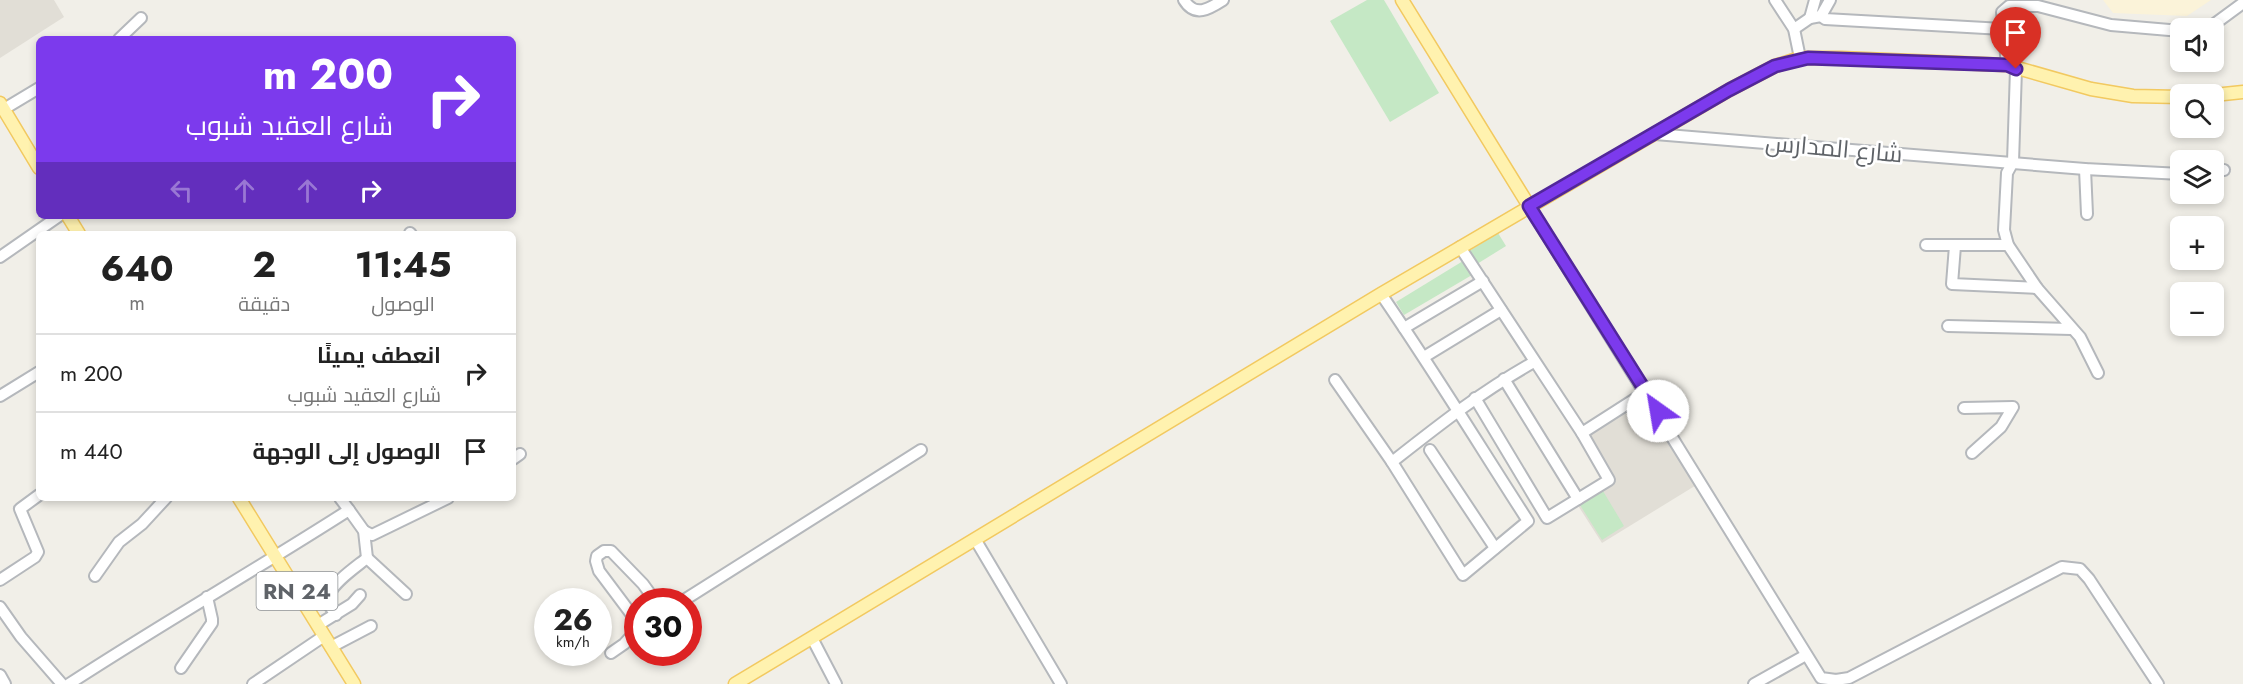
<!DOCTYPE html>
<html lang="ar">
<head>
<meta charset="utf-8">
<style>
	:root { --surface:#fff; --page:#f6f6f6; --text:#222; --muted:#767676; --line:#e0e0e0 }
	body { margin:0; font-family:Jost,Cairo,sans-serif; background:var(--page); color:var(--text); direction:rtl; height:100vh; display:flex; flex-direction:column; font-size:22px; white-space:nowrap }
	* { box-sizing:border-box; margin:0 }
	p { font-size:20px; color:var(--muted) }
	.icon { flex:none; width:33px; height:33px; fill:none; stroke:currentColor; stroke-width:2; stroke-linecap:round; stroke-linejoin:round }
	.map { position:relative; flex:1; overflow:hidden; direction:ltr }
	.drawer { position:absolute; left:36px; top:231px; width:480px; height:270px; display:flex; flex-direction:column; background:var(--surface); border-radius:9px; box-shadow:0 3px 9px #0003; direction:rtl }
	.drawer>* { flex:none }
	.hud { position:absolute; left:36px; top:36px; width:480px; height:183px; border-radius:9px; box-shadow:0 3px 9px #0003; direction:rtl; background:#7c3aed; color:#fff; overflow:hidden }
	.fabs { position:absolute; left:2170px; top:18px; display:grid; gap:12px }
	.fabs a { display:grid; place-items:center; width:54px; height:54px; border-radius:9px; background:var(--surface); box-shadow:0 3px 9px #0003; font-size:30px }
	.speed { position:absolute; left:534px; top:588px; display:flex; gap:12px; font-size:30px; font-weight:700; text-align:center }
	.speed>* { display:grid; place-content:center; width:78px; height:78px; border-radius:50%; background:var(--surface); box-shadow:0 3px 9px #0003; line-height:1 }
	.speed small { font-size:15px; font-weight:400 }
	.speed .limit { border:9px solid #d22; background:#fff; color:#111 }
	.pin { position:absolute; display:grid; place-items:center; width:51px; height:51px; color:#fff; margin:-62px -26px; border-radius:50% 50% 50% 0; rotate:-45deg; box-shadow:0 0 6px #0007 }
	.pin .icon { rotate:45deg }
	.me { position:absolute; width:66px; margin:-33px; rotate:328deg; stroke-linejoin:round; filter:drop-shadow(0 0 4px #0008) }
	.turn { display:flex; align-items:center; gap:21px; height:126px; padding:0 24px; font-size:27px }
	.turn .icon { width:78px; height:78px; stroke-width:2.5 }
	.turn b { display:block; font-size:42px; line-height:51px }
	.lanes { display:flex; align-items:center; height:57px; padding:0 24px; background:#0003; justify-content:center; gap:30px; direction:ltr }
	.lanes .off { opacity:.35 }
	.eta { display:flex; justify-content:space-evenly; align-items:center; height:102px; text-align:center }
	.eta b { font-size:36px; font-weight:700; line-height:42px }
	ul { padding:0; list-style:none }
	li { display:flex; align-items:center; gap:18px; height:78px; padding:0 24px; border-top:2px solid var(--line) }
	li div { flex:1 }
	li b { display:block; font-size:22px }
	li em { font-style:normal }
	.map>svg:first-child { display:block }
	.education { fill:#e1ded6 }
	.green { fill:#c5e8c5 }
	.sand { fill:#fbf3d9 }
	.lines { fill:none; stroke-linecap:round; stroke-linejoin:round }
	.minor-casing { stroke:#b5b8bc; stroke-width:14 }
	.major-casing { stroke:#f2c960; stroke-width:15 }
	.minor { stroke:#fff; stroke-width:10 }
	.major { stroke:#fff2af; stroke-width:12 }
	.route-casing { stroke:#51269a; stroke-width:15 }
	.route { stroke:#7c3aed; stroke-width:10 }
	.labels { text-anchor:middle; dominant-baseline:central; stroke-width:5; stroke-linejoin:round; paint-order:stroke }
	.shield { fill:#fff; stroke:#8f9295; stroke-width:1.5 }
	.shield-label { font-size:22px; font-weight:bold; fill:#5f6368 }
	.street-label { font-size:24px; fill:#5f6368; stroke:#fff }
</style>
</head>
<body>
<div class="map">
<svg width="2243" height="684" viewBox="0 0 2243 684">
	<rect width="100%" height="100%" fill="#f1efe8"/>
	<!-- education -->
	<g class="education">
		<path d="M0,0h54l10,17 -64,41z"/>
		<path d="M1644,397l54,87 -96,59 -25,-39 36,-22 -29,-50z"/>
	</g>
	<!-- green -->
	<g class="green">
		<path d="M1367,0h17l55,93 -49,29 -60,-101z"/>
		<path d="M1498,233l8,13 -29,18 -8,-13z"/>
		<path d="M1463,261l9,14 -68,40 -8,-13z"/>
		<path d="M1603,491l21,35 -22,14 -22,-35z"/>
	</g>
	<!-- sand -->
	<path class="sand" d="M2103,0h108l-24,16 -74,-3z"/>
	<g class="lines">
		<!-- minor casing -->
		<g class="minor-casing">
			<g id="minor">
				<path d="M1184,0c11,18 25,9 39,0"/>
				<path d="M1775,0l19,29 6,29"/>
				<path d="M1830,0l-9,16 4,3 178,10"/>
				<path d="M1810,18l5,-18"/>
				<path d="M2209,28l34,-25"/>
				<path d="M1794,29l16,-11 11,-2"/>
				<path d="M119,39l22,-21"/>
				<path d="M2007,65l-5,-53 7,-6h29l73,19 70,6"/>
				<path d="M2016,69l-3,93 -6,11 -3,57 4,15 29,43 43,49 18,36"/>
				<path d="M4,109l35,-21"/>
				<path d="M1655,134l430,35 96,5"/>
				<path d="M2085,169l2,45"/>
				<path d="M2214,171l10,-1"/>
				<path d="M1529,206l292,472 15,2 13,-2 213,-111 18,2 9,10 69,105"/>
				<path d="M410,233l1,1"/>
				<path d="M1926,245h82"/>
				<path d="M1955,246l-3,38 85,4"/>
				<path d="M1460,247l122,186 64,-41"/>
				<path d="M0,257l59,-41"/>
				<path d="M1381,294c51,74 98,151 147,227l-65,54 -71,-113c47,-37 90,-71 142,-100"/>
				<path d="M1948,326l123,3"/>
				<path d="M1404,328l79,-47"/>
				<path d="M1424,357l77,-47"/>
				<path d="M1335,380l57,82"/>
				<path d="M0,396l39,-24"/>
				<path d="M1475,398l72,120 31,-19 -74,-120"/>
				<path d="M1964,408l49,-1 -12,20 -29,26"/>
				<path d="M1430,450l65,98"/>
				<path d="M513,459l7,-5"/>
				<path d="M340,498l9,12"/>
				<path d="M1578,499l31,-19 -27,-47"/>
				<path d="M364,531l8,4 76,-37"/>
				<path d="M975,539l86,145"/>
				<path d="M95,576l24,-34 23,-18 24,-26"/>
				<path d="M0,580l35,-23 3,-5 -18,-43 19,-14"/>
				<path d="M681,602l240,-152"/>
				<path d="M0,607l21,30 41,47"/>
				<path d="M336,615c-3,-5 -10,-12 -8,-18 4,-14 28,-30 39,-39l39,36"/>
				<path d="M638,623l-39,-52 -3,-10 1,-5 7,-5h7l32,33 13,18"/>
				<path d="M318,625l34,-21 8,-9"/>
				<path d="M812,638l24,46"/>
				<path d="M331,647l40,-21"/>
				<path d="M611,653l13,-9 14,-15"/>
				<path d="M181,668l31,-45v-4l-5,-22"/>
				<path d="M0,675l5,9"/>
				<path d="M69,684c92,-60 188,-115 280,-174l15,21 3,27"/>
				<path d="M253,684l71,-48"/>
				<path d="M1754,684l52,-29"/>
			</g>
		</g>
		<!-- major casing -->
		<g class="major-casing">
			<g id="major">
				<path d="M1402,0l127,206"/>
				<path d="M2214,95l29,-3"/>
				<path d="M0,103l39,65"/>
				<path d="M68,216l11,18"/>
				<path d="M239,498l115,186"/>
				<path d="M735,684l646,-390 348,-204 46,-24 25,-8h41l166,7 84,24 42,7 48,1"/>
			</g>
		</g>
		<!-- minor -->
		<use href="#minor" class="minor"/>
		<!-- major -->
		<use href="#major" class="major"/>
	</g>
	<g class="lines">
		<!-- route casing -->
		<g class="route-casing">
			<path id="route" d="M1658,411l-129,-205 200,-116 46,-24 33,-8 199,7 9,4"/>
		</g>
		<!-- route -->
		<use href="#route" class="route"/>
	</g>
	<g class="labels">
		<!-- shield labels -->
		<rect class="shield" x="256.5" y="572" width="81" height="38" rx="4.5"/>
		<g class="shield-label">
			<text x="297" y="591">RN 24</text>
		</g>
		<!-- street labels -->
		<g class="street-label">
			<text transform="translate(1834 148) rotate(5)">شارع المدارس</text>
		</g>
	</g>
</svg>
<div class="fabs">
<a><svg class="icon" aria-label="sound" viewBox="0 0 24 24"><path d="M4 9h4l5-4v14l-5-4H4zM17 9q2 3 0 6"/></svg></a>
<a><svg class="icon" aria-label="search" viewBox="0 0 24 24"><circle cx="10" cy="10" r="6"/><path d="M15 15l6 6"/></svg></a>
<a><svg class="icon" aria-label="layers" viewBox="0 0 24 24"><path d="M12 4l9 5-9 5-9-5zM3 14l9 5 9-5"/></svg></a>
<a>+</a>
<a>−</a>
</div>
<div class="speed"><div>26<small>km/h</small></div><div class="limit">30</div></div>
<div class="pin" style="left:2016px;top:69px;background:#d93025"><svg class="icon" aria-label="arrive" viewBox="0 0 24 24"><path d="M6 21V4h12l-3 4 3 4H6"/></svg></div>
<svg class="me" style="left:1658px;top:411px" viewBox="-20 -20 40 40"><circle r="19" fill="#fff"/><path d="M0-13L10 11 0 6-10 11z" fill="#7c3aed"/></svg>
<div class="hud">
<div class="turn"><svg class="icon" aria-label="right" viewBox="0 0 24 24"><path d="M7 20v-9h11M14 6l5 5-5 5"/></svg><div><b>200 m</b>شارع العقيد شبوب</div></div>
<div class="lanes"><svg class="icon off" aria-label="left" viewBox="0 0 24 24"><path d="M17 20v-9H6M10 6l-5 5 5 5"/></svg><svg class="icon off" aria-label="ahead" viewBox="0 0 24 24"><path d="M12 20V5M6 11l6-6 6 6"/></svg><svg class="icon off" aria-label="ahead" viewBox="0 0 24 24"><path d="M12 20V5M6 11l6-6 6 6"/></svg><svg class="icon" aria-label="right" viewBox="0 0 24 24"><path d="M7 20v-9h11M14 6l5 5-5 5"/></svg></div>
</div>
<section class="drawer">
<div class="eta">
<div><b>11:45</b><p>الوصول</p></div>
<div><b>2</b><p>دقيقة</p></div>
<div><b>640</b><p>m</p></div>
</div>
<ul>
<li><svg class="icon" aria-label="right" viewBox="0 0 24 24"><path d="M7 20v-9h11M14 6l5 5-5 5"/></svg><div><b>انعطف يمينًا</b><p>شارع العقيد شبوب</p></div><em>200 m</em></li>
<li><svg class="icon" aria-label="arrive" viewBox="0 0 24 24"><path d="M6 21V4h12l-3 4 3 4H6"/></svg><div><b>الوصول إلى الوجهة</b></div><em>440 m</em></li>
</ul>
</section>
</div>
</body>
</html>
